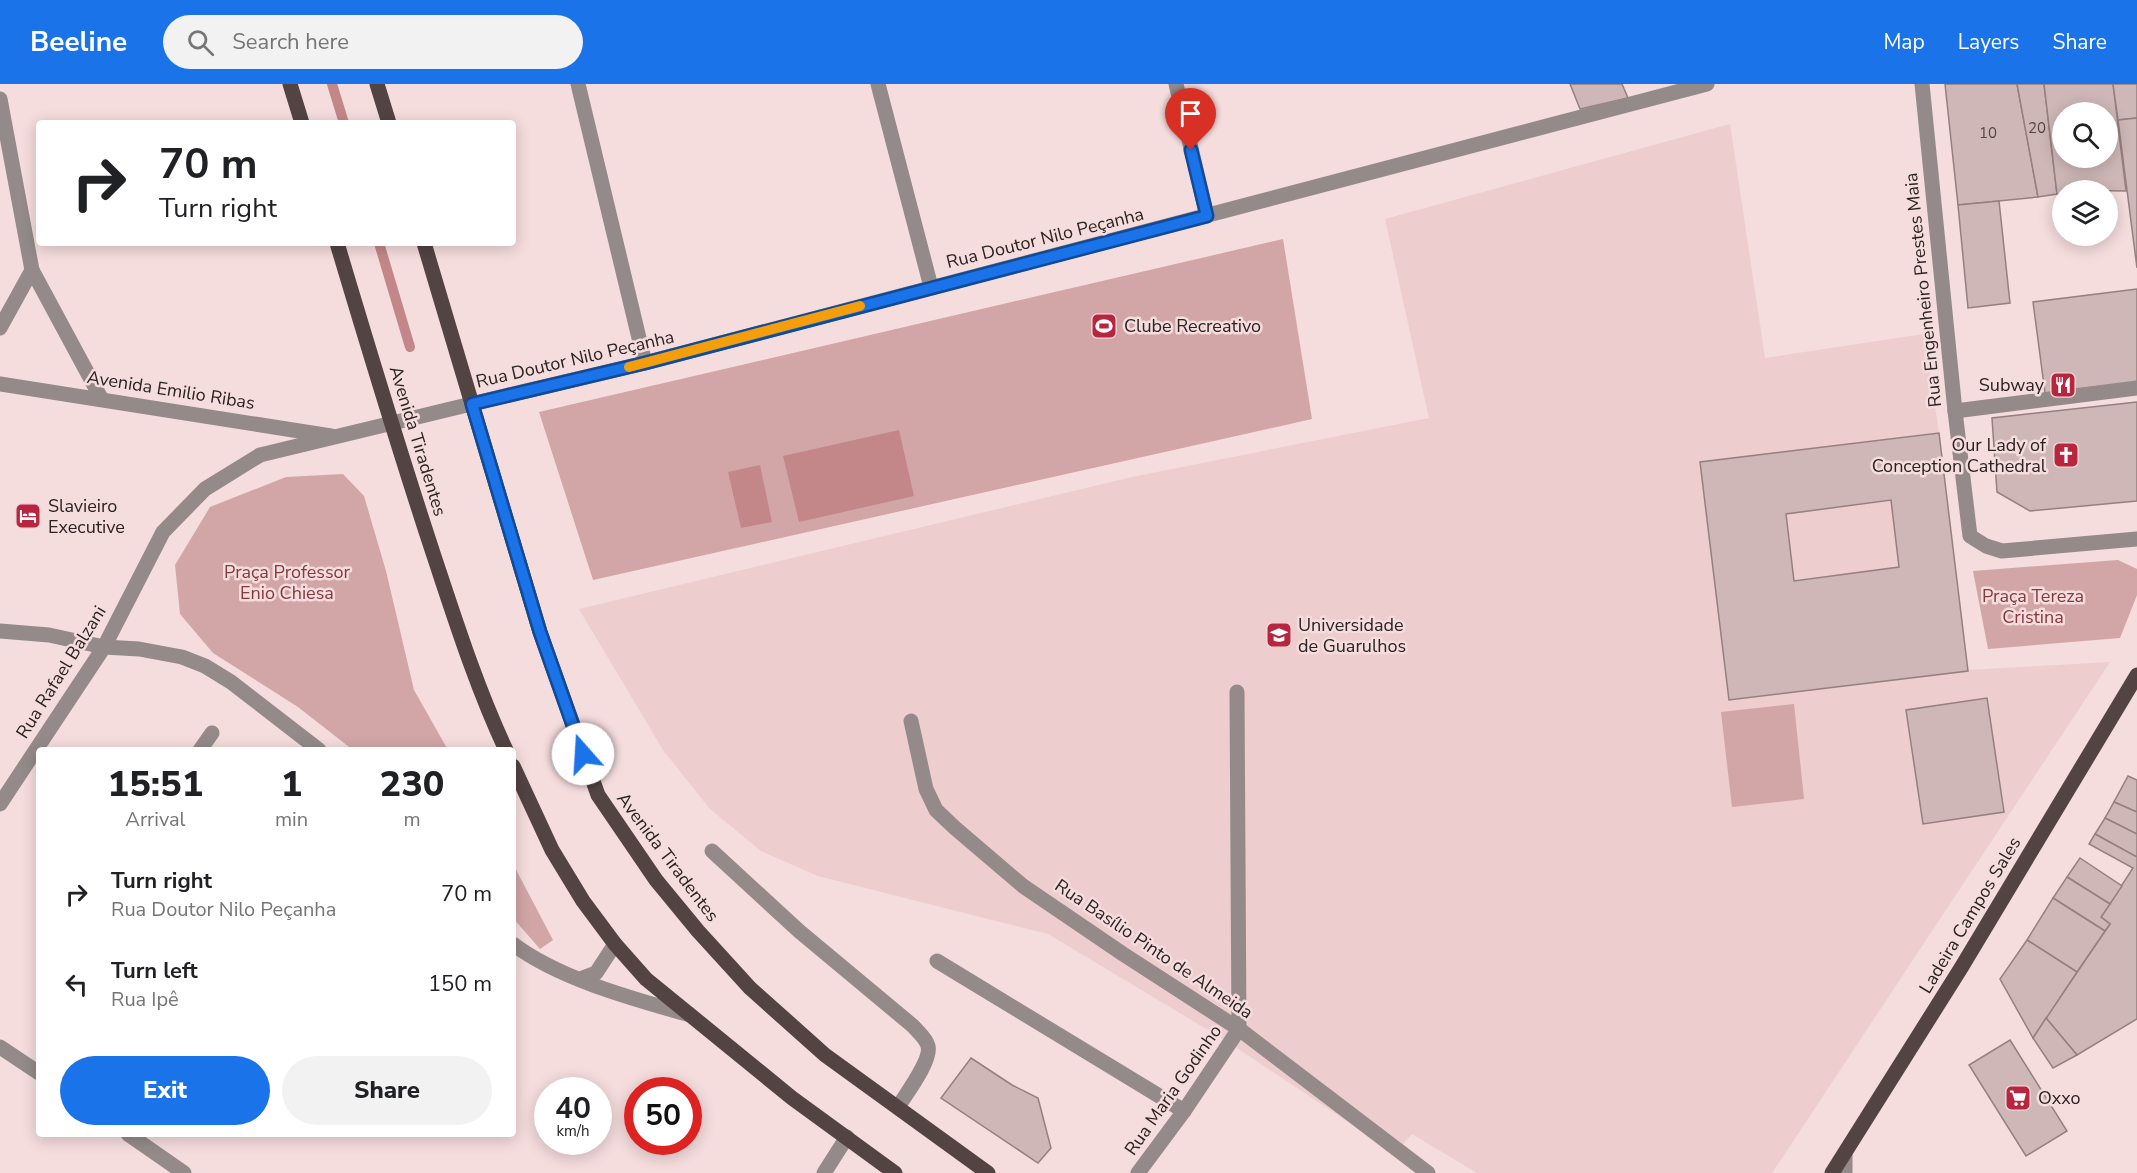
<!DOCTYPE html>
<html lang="en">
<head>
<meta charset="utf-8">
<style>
	:root { --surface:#fff; --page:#f2f2f2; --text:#202124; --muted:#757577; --accent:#1a73e8 }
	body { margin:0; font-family:"Nunito Sans",sans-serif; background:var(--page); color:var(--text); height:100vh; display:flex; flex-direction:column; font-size:22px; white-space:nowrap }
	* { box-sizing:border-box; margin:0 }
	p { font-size:20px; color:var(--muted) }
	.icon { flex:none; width:33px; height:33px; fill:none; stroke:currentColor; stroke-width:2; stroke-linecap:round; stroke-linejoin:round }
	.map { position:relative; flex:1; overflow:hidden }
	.details { position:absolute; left:36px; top:663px; width:480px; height:390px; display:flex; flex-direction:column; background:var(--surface); border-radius:6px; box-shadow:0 3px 15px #0003 }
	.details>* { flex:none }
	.hud { position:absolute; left:36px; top:36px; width:480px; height:126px; border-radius:6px; box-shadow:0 3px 15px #0003; background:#fff; color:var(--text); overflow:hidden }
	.controls { position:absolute; left:2052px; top:18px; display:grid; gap:12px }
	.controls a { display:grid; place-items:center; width:66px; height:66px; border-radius:50%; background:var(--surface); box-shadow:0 3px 15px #0003; font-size:30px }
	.speed { position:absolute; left:534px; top:993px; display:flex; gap:12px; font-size:30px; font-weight:700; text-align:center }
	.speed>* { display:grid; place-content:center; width:78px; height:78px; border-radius:50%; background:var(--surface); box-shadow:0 3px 15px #0003; line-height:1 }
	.speed small { font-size:15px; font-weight:400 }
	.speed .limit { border:9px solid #d22; background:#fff; color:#111 }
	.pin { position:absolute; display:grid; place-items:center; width:51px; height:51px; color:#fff; margin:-62px -26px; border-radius:50% 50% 50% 0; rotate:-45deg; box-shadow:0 0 6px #0007 }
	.pin .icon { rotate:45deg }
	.me { position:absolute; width:66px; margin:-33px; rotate:341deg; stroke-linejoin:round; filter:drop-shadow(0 0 4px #0008) }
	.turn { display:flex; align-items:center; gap:21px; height:126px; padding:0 24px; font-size:27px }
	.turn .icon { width:78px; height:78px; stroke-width:2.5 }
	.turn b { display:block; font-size:42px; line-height:51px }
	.eta { display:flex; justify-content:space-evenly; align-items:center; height:102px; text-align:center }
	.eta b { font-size:36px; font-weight:800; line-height:42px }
	.action { display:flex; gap:12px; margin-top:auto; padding:12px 24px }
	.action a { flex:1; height:69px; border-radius:36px; background:var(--accent); color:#fff; font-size:24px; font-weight:800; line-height:69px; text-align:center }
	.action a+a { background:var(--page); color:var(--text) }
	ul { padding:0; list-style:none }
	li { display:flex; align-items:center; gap:18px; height:90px; padding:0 24px }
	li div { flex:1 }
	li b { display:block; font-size:22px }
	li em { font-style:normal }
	header { display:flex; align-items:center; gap:36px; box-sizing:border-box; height:84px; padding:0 30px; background:var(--accent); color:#fff }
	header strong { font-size:28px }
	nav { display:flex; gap:33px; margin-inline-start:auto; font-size:21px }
	.search { width:420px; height:54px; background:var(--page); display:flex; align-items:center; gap:15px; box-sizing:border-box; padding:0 21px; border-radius:33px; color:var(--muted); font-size:22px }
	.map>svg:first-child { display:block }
	.built { fill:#edcdcd }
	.green { fill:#d2a6a7 }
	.water { fill:#c38789 }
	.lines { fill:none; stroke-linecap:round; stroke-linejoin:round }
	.stream { stroke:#c38789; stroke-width:10 }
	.building { fill:#cfb7b7; stroke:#957f7f; stroke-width:1.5; fill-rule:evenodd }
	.minor { stroke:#948a8a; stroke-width:15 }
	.major { stroke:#534343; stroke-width:15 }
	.route-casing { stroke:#114b97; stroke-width:15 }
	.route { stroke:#1a73e8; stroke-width:10 }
	.slow { stroke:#f59e0b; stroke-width:10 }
	.labels { text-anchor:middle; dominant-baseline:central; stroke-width:5; stroke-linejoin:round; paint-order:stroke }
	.number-label { font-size:15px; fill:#544747 }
	.street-label { font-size:18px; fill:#2b2222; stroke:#f5dcdd }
	.poi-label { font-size:18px; fill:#2b2222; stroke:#f5dcdd; text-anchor:start }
	.park-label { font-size:18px; fill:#84393f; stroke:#f5dcdd }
</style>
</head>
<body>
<header>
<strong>Beeline</strong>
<div class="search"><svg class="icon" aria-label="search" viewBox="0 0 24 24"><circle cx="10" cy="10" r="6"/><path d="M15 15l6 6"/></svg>Search here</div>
<nav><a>Map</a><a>Layers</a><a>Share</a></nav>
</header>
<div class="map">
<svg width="2137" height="1089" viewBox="0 0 2137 1089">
	<rect width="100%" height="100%" fill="#f5dcdd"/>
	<!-- built -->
	<path class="built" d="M1730,40l35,234 159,-24 15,99 29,237 142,-8 -338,511h-295l-65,-39 -17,19 -167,-111 -180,-108 -230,-58 -57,-25 -51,-42 -47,-59 -84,-141 553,-132 297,-59 -44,-199z"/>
	<!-- green -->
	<g class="green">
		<path d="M1283,155l29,180 -719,161 -54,-168z"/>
		<path d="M343,390l21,22 22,75 28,119 34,60h-95l-55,-43 -85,-54 -33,-39 -5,-49 35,-58 76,-30z"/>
		<path d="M2118,476l19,9v26l-17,43 -132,11 -15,-78z"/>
		<path d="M1794,620l10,95 -72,8 -11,-95z"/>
		<path d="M513,780l40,76 -13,9 -27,-31z"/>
	</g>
	<!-- water -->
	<g class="water">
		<path d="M899,346l15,66 -115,26 -16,-66z"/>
		<path d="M760,381l12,57 -31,6 -13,-56z"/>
	</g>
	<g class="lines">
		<!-- stream -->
		<g class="stream">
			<path d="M332,0l12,39"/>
			<path d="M379,159l31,104"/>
		</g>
	</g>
	<!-- building -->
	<g class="building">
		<path d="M1570,0h52l6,14 -48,11z"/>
		<path d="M1945,0h72l21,113 -80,8z"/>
		<path d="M2017,0h27l13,110 -19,3z"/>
		<path d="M2044,0h69l13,107 -64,-1v4h-5zM2062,28h46v46h-46z"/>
		<path d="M2113,0h24v34l-19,2z"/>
		<path d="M2137,34v150l-19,-148z"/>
		<path d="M1999,117l11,102 -42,5 -10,-103z"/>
		<path d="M2137,205v93l-92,11 -12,-91z"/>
		<path d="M2137,318v99l-107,10 -33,-19 -5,-74z"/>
		<path d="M1939,349l29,238 -239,29 -29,-238zM1891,416l8,67 -105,14 -8,-67z"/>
		<path d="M1987,614l17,114 -81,12 -17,-114z"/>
		<path d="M2128,692l9,4v32l-23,-10z"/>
		<path d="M2114,718l23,10v22l-32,-16z"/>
		<path d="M2105,734l32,16v23l-42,-23z"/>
		<path d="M2095,750l42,23v162l-60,36 -31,-37 64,-94 -9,-7 32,-49 -44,-24z"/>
		<path d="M2080,774l42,28 -12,18 -43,-27z"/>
		<path d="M2067,793l43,27 -9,13 9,7 -5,7 -52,-33z"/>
		<path d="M2053,814l52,33 -28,41 -50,-32z"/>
		<path d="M2027,856l50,32 -44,66 -33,-59z"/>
		<path d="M2046,934l31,37 -24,13 -20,-30z"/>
		<path d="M2010,956l57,91 -41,25 -57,-91z"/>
		<path d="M971,974l41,27 26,13 13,50 -13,15 -97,-65z"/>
	</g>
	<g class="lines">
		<!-- minor -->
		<g class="minor">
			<path d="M578,0l67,279"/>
			<path d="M878,0l53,203"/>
			<path d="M1176,0l31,132"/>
			<path d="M1922,0l33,327 15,125 16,10 16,5 135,-12"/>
			<path d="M0,15l32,171 69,128"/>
			<path d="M0,244l32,-58"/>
			<path d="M0,300l331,52"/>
			<path d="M1955,327l182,-23"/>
			<path d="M0,547l49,4 55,12 35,2 43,8 23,9 26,16 88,68"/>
			<path d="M1237,608l2,337"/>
			<path d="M911,637l15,68 10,21 19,18 68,58 100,68 116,75 189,144"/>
			<path d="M200,666l12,-17"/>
			<path d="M0,720l104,-157 59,-115 42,-43 55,-34 232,-56 153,-36 1062,-279"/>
			<path d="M712,767l87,80 114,95c5,6 13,12 15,20 4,14 -22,48 -30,61"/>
			<path d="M513,860c46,35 121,55 177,71"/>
			<path d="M937,877l247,150"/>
			<path d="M580,895l16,-6 19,-29"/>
			<path d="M0,963l39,26"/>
			<path d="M128,1050l56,39"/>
			<path d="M1845,1070v19"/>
			<path d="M824,1089l23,-36"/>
			<path d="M1138,1089l46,-62 55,-82"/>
		</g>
		<!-- major -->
		<g class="major">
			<path d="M290,0l12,39"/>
			<path d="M377,0l12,39"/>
			<path d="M337,159c31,104 62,207 96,310 22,66 43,133 73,197"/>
			<path d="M424,159l116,389 58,163 58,85 42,51 52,57 75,67 163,118"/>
			<path d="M513,682l39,84 31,51 32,43 31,35 146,119 103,75"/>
			<path d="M1832,1089l129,-205 176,-293"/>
		</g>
	</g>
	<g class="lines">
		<!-- route casing -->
		<g class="route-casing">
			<path id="route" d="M583,670l-43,-122 -68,-228 173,-41 562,-147 -16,-66"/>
		</g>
		<!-- route -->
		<use href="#route" class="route"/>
		<!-- slow -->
		<path class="slow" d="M629,283l231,-61"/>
	</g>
	<!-- icons -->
	<defs>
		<g id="stadium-square" transform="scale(1.35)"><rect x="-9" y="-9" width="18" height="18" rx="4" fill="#b7253f" stroke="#f5dcdd"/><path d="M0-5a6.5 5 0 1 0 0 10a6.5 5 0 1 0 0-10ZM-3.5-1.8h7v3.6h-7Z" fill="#fff"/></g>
		<g id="restaurant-square" transform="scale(1.35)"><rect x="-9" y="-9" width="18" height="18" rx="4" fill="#b7253f" stroke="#f5dcdd"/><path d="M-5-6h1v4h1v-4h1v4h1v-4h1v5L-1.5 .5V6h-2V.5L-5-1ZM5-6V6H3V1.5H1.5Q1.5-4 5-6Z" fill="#fff"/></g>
		<g id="church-square" transform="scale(1.35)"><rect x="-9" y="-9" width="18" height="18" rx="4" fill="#b7253f" stroke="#f5dcdd"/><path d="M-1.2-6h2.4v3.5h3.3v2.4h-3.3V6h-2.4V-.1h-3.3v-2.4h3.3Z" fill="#fff"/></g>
		<g id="hotel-square" transform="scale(1.35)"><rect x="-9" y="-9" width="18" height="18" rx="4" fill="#b7253f" stroke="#f5dcdd"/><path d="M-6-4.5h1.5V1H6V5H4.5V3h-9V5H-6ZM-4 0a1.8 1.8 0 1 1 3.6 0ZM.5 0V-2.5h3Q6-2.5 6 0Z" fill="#fff"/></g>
		<g id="university-square" transform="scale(1.35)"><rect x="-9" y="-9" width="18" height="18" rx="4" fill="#b7253f" stroke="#f5dcdd"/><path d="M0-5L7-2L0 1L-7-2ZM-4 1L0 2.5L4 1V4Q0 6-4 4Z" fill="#fff"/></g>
		<g id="supermarket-square" transform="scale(1.35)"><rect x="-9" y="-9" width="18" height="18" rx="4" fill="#b7253f" stroke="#f5dcdd"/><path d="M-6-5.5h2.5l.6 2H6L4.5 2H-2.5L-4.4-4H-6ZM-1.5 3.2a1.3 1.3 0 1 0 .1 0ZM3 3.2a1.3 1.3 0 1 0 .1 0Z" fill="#fff"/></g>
	</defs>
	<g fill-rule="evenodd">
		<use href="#stadium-square" x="1104" y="242"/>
		<use href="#restaurant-square" x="2063" y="301"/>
		<use href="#church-square" x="2066" y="371"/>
		<use href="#hotel-square" x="28" y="432"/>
		<use href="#university-square" x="1279" y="551"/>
		<use href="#supermarket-square" x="2018" y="1014"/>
	</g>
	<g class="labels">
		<!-- number labels -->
		<g class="number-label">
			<text x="2037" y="44">20</text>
			<text x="1988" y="49">10</text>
		</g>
		<!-- street labels -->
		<g class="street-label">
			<text transform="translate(1045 154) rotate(-14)">Rua Doutor Nilo Peçanha</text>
			<text transform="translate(1923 206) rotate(-96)">Rua Engenheiro Prestes Maia</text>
			<text transform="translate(575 275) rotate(-13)">Rua Doutor Nilo Peçanha</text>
			<text transform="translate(171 306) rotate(9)">Avenida Emilio Ribas</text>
			<text transform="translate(418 357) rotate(73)">Avenida Tiradentes</text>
			<text transform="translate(61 588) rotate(-58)">Rua Rafael Balzani</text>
			<text transform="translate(668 773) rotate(53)">Avenida Tiradentes</text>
			<text transform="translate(1970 831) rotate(-59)">Ladeira Campos Sales</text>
			<text transform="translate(1154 865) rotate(34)">Rua Basílio Pinto de Almeida</text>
			<text transform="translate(1173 1006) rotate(-55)">Rua Maria Godinho</text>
		</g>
		<!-- poi labels -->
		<g class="poi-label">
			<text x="1124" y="242">Clube Recreativo</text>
			<text x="2044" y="301" text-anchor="end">Subway</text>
			<text x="2046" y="361" text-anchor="end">Our Lady of<tspan x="2046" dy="21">Conception Cathedral</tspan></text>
			<text x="48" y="422">Slavieiro<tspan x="48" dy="21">Executive</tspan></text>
			<text x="1298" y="541">Universidade<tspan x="1298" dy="21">de Guarulhos</tspan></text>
			<text x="2038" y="1014">Oxxo</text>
		</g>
		<!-- park labels -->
		<g class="park-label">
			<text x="287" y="488">Praça Professor<tspan x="287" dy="21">Enio Chiesa</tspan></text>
			<text x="2033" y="512">Praça Tereza<tspan x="2033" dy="21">Cristina</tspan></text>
		</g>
	</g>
</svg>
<div class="controls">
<a><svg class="icon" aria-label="search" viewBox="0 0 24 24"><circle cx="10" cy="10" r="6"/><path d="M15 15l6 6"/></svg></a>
<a><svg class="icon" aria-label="layers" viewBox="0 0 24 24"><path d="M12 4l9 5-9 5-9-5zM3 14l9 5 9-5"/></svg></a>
</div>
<div class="speed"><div>40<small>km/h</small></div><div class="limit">50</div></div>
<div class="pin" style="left:1191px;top:66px;background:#d93025"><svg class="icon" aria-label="arrive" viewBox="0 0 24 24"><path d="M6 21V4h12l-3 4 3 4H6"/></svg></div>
<svg class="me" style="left:583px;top:670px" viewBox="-20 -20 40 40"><circle r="19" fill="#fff"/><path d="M0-13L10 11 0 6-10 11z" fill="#1a73e8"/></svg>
<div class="hud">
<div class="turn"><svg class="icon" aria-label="right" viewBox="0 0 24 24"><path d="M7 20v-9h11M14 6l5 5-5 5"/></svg><div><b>70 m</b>Turn right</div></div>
</div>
<section class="details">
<div class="eta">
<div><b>15:51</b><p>Arrival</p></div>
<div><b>1</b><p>min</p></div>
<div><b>230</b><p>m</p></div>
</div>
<ul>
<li><svg class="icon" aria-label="right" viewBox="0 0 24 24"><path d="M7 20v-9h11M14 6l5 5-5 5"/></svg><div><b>Turn right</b><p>Rua Doutor Nilo Peçanha</p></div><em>70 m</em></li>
<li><svg class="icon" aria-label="left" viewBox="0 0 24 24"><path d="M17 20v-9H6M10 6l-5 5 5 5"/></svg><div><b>Turn left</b><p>Rua Ipê</p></div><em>150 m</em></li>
</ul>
<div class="action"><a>Exit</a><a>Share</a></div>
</section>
</div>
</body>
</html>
